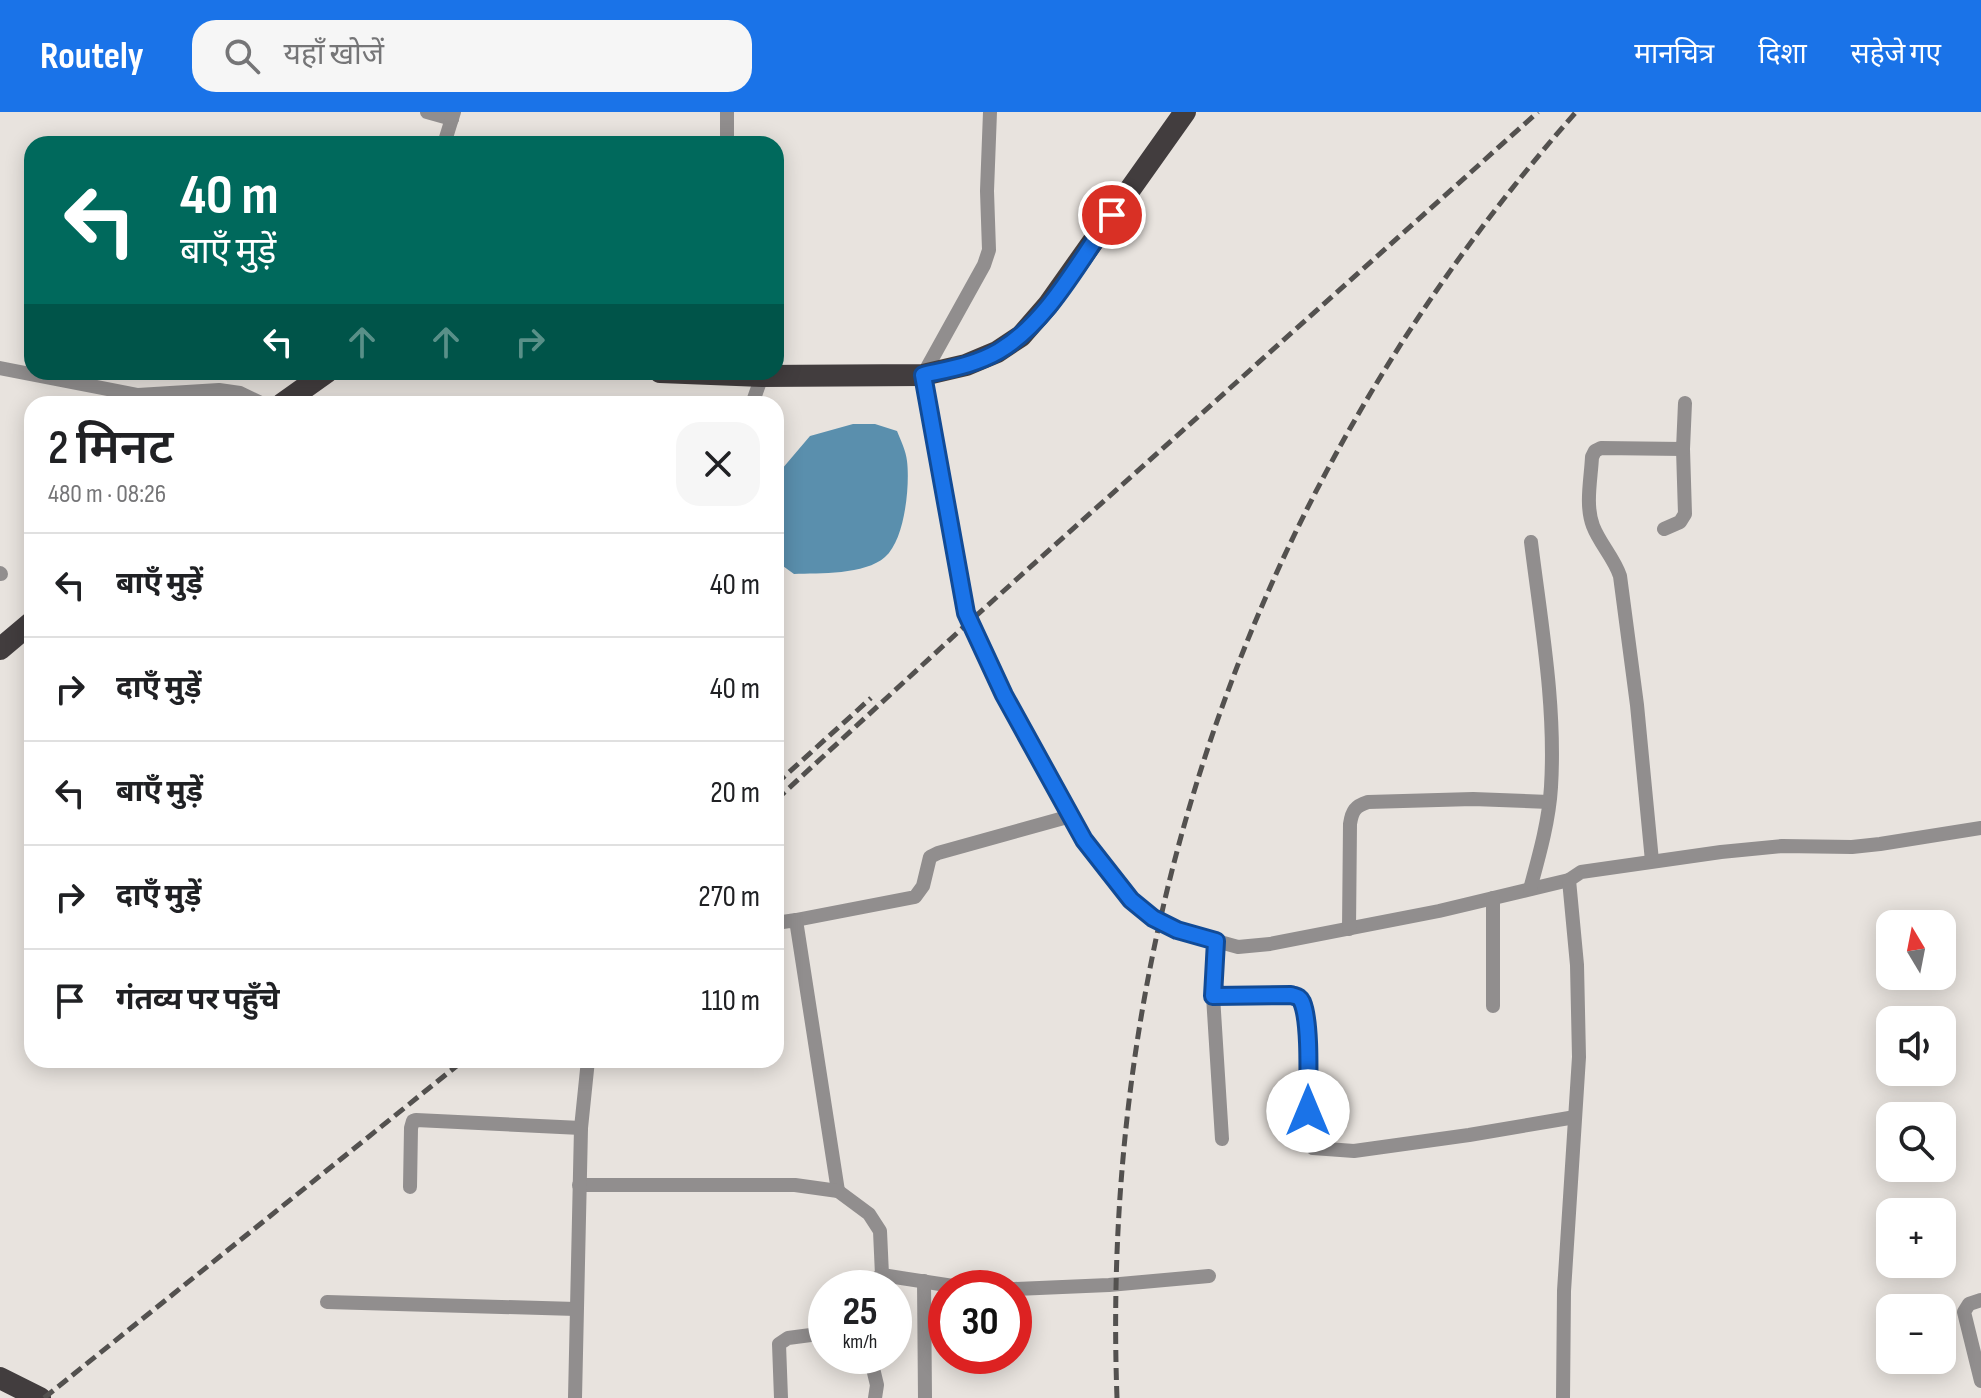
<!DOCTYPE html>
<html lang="hi">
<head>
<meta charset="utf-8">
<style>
	:root { --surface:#fff; --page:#f6f6f6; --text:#202124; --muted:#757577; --line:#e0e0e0; --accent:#1a73e8 }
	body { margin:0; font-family:"Sofia Sans Condensed","Noto Sans Devanagari",sans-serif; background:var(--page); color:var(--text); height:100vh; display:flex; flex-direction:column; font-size:30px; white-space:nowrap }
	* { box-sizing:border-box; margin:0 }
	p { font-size:26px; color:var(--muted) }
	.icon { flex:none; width:44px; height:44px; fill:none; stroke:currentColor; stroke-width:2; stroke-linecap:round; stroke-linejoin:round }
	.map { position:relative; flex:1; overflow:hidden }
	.drawer { position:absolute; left:24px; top:284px; width:760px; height:672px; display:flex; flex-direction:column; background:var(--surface); border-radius:24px; box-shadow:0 4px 20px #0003 }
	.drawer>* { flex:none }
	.guide { position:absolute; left:24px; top:24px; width:760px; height:244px; border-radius:24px; box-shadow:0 4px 20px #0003; background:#00695c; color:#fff; overflow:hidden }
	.needle { width:52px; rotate:350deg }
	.tools { position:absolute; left:1876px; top:798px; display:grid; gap:16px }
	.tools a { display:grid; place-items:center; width:80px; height:80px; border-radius:16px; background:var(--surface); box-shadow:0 4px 20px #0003; font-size:40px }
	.speed { position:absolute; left:808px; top:1158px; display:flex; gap:16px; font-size:40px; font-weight:700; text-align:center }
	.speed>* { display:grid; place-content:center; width:104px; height:104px; border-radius:50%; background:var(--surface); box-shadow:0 4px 20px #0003; line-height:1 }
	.speed small { font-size:20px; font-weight:400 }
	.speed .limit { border:12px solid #d22; background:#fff; color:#111 }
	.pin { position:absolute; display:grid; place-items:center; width:68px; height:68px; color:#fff; margin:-34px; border:4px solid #fff; border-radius:50%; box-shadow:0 2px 8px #0007 }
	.me { position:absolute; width:88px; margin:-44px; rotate:0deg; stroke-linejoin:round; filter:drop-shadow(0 0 6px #0008) }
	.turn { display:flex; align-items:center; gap:28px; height:168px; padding:0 24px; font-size:36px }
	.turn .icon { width:104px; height:104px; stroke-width:2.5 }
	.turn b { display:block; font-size:56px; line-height:68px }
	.lanes { display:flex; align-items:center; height:76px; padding:0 24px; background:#0003; justify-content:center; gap:40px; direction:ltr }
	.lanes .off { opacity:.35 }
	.round { display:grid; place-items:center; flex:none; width:84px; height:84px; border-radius:24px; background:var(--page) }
	.head { display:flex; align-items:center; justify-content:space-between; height:136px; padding:0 24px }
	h1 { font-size:48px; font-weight:600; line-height:60px }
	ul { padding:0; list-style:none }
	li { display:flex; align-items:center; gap:24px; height:104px; padding:0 24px; border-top:2px solid var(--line) }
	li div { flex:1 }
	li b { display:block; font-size:30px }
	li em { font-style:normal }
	header { display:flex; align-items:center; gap:48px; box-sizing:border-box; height:112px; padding:0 40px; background:var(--accent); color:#fff }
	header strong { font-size:38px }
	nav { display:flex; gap:44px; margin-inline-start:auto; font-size:28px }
	.search { width:560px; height:72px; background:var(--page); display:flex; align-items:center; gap:20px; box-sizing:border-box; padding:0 28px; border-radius:24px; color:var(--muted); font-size:30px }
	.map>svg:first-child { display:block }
	.water { fill:#5a8fad }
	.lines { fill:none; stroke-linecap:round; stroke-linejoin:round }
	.minor { stroke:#918e8e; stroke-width:14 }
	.trunk { stroke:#423d3e; stroke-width:22 }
	.rail { stroke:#53514f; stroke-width:5; stroke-dasharray:12 6; stroke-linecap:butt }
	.route-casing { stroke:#114b97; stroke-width:20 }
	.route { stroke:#1a73e8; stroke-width:14 }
</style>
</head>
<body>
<header>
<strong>Routely</strong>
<div class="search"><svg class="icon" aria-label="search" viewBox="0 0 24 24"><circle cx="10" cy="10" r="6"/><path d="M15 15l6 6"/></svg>यहाँ खोजें</div>
<nav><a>मानचित्र</a><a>दिशा</a><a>सहेजे गए</a></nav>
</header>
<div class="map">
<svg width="1981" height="1286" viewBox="0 0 1981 1286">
	<rect width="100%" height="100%" fill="#e8e3de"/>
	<!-- water -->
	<path class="water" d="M853,312h22l22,7c4,10 9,20 10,30 3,24 -2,79 -22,96 -20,18 -66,16 -91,17l-18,-13v-85l34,-40z"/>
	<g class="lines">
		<!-- minor -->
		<g class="minor">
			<path d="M427,0l25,7"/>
			<path d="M990,0l-3,79 2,59 -5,15 -61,110v9l46,238 35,73 80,145 47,60 22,18 24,12 61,17 32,-3 169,-33 130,-31"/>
			<path d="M444,32l10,-32"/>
			<path d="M727,32v-32"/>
			<path d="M0,256l138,27 81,-5 21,3 23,11"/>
			<path d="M752,292l10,-28"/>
			<path d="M1664,417l16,-7 5,-8 -2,-65"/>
			<path d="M0,461l1,1"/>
			<path d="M1652,749l-15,-156 -17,-129c-6,-18 -20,-32 -27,-50 -8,-21 -2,-47 -1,-69l3,-6 6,-3 82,1 2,-46"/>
			<path d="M1530,777c9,-33 19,-68 21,-102 5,-82 -10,-164 -20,-245"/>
			<path d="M1493,786v108"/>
			<path d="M796,808l119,-23 8,-11 7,-29 8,-4 133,-37"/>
			<path d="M776,811l20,-3 42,271"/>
			<path d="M1349,817l1,-105c2,-13 5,-18 18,-22l105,-3 76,3"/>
			<path d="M1216,829l-3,55 9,143"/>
			<path d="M1213,884l78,-1c6,2 8,1 11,7 11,24 6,104 6,134l5,12 41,3 115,-16 106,-18"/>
			<path d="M579,1073h216l43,6 31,23 11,17 2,44 -21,13"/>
			<path d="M410,1075l1,-59 2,-7 3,-1 165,8"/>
			<path d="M882,1163l84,13"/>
			<path d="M924,1169l1,117"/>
			<path d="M1014,1177l95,-4 100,-9"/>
			<path d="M1981,1188l-12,4 -5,8 17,69"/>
			<path d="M327,1190l249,7"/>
			<path d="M870,1244l7,29 -2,13"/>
			<path d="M575,1286l6,-270 7,-68"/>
			<path d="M781,1286l-2,-54 9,-6 38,-5"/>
			<path d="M1563,1286l1,-107 15,-234 -2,-92 -8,-85 12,-8 140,-20 61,-6 70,1 28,-3 101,-16"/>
		</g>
		<!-- trunk -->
		<g class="trunk">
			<path d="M660,260l102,4 161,-1 43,-10 31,-13 24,-16 27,-31 137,-193"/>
			<path d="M282,292l45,-32"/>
			<path d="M0,537l32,-27"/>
			<path d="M0,1266l40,20"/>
		</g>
		<!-- rail -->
		<g class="rail">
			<path d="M776,672l95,-86"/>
			<path d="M776,688l193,-178 569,-510"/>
			<path d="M44,1286l420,-338"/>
			<path d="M1117,1286c-18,-479 142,-926 459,-1286"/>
		</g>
	</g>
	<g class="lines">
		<!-- route casing -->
		<g class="route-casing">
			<path id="route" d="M1112,103c-33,46 -64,107 -113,136 -24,14 -50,18 -76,24l43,238 38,82 80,145 47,60 22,18 24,12 39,11 -3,55 78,-1c6,2 8,1 11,7 9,21 6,83 6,109"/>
		</g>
		<!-- route -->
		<use href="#route" class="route"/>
	</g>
</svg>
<div class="tools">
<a><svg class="needle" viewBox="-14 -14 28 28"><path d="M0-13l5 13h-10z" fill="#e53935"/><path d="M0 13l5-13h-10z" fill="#757577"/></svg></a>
<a><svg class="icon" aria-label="sound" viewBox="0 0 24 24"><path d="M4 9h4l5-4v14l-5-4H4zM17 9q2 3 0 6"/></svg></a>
<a><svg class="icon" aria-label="search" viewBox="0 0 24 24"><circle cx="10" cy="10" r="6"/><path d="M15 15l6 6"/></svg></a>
<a>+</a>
<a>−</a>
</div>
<div class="speed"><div>25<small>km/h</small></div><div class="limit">30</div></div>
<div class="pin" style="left:1112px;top:103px;background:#d93025"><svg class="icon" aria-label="arrive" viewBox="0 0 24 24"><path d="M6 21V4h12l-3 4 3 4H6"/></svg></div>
<svg class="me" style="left:1308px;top:999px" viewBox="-20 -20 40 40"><circle r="19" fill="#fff"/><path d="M0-13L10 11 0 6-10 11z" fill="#1a73e8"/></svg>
<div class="guide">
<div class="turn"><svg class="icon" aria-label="left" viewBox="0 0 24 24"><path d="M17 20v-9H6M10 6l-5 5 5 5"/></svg><div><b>40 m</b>बाएँ मुड़ें</div></div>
<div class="lanes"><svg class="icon" aria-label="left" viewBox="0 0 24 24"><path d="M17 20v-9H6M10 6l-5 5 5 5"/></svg><svg class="icon off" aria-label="ahead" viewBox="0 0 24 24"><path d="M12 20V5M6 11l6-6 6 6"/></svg><svg class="icon off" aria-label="ahead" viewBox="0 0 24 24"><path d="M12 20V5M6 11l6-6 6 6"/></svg><svg class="icon off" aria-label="right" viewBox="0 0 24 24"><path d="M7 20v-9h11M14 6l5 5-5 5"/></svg></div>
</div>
<section class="drawer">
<div class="head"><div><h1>2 मिनट</h1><p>480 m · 08:26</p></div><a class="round"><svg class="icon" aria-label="close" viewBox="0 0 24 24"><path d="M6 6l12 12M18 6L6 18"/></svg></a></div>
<ul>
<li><svg class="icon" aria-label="left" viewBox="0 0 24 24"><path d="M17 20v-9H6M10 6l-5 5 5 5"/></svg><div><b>बाएँ मुड़ें</b></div><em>40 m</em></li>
<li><svg class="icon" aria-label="right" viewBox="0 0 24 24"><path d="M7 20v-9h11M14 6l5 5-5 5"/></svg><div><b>दाएँ मुड़ें</b></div><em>40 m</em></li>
<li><svg class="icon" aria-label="left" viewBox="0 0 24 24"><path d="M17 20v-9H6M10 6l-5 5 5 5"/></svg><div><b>बाएँ मुड़ें</b></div><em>20 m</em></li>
<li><svg class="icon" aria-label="right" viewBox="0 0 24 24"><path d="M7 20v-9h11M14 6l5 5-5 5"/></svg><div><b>दाएँ मुड़ें</b></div><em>270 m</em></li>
<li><svg class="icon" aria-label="arrive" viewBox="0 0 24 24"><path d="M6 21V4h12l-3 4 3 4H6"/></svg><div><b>गंतव्य पर पहुँचे</b></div><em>110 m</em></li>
</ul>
</section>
</div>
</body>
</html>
